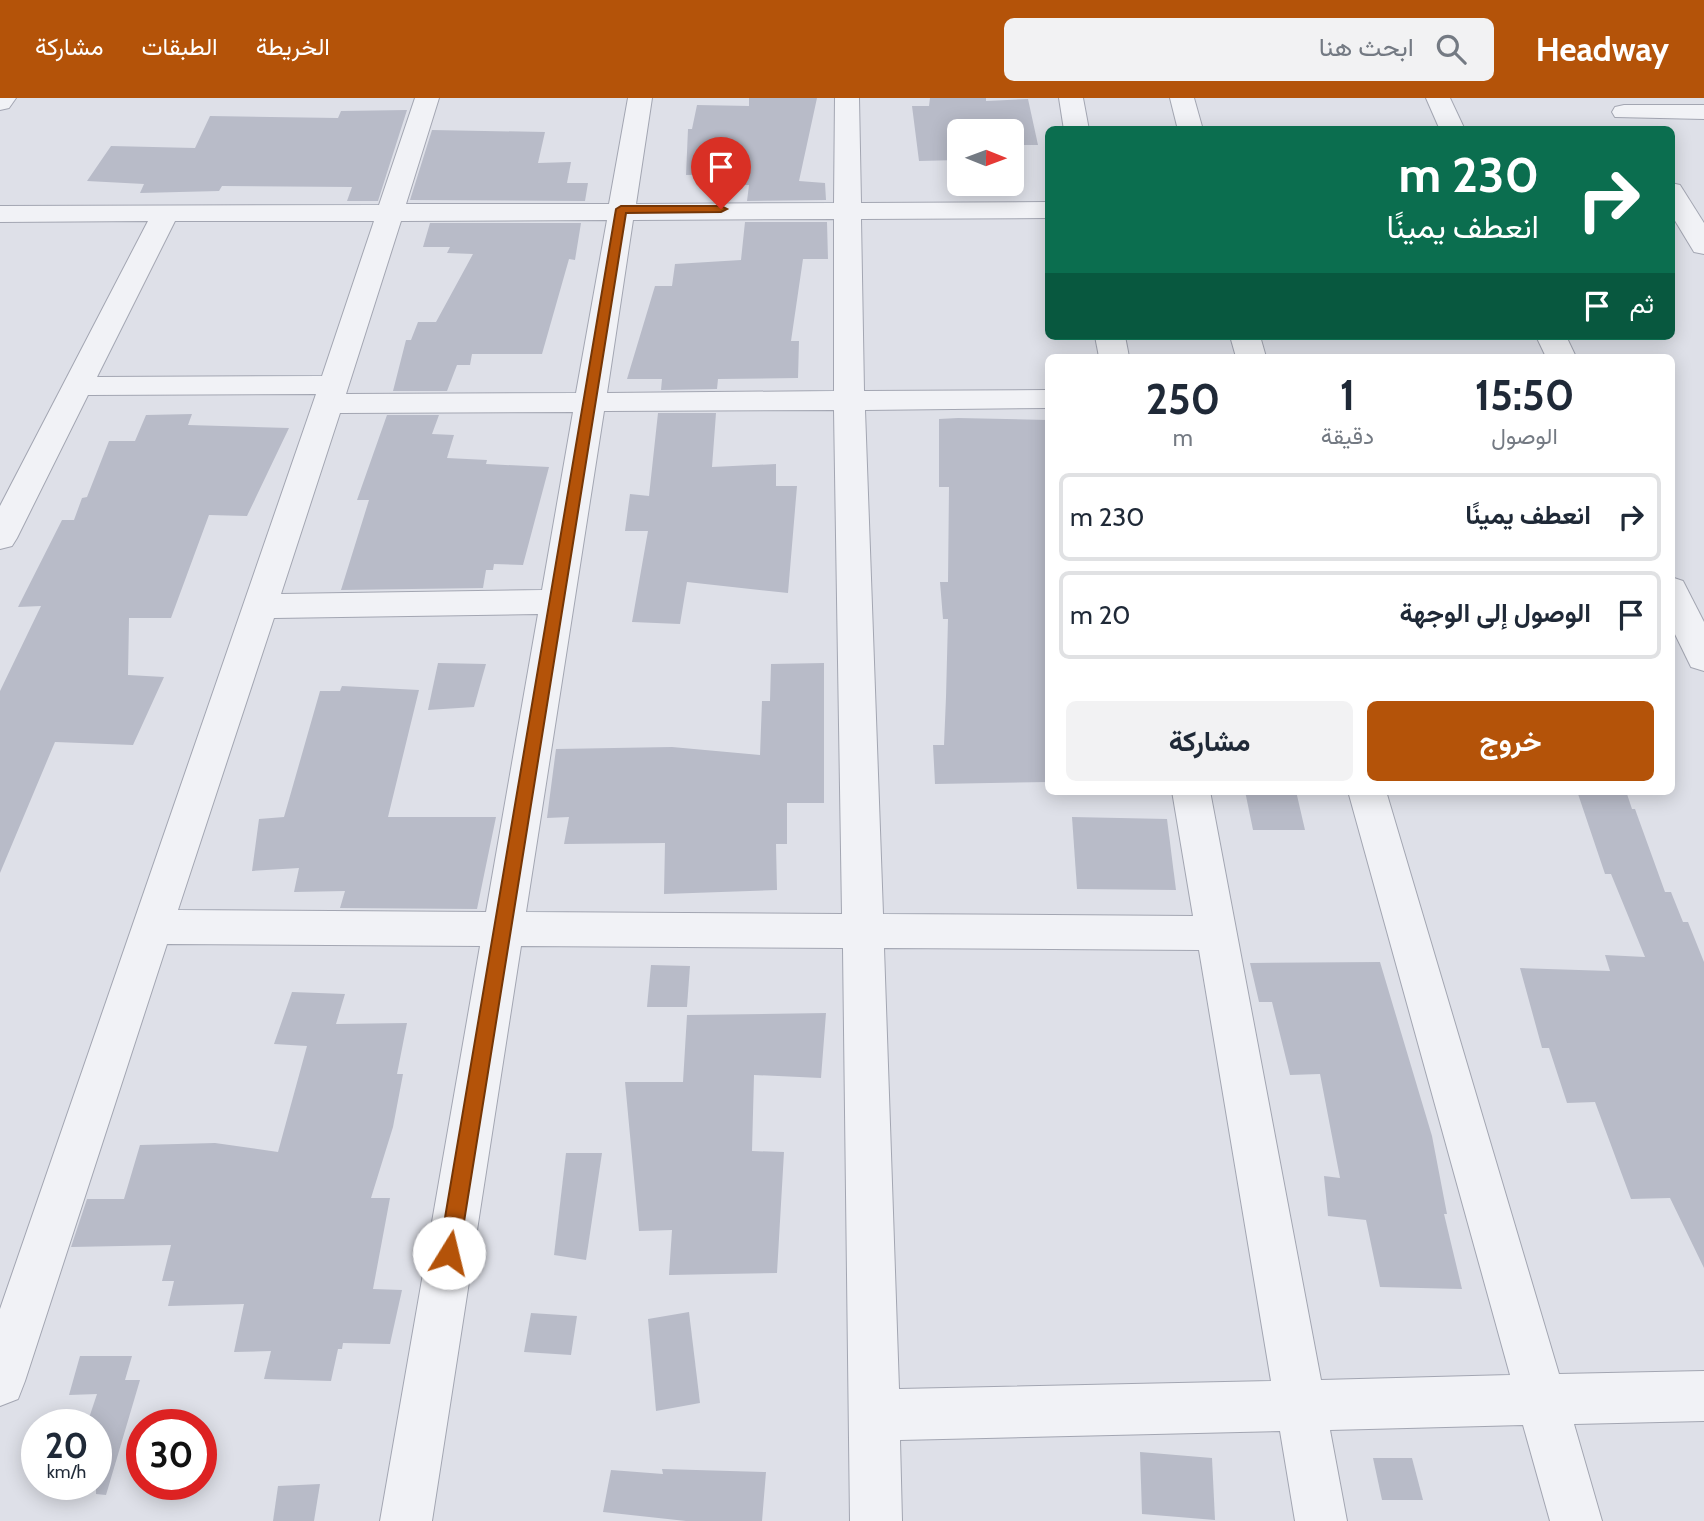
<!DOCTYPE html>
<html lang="ar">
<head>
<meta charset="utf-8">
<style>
	:root { --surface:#fff; --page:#f2f2f3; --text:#1f2937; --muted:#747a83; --line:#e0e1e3; --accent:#b45309 }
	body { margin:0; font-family:Cabin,Vazirmatn,sans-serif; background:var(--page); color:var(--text); direction:rtl; height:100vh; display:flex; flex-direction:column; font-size:26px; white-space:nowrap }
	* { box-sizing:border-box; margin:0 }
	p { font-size:23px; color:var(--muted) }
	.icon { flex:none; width:38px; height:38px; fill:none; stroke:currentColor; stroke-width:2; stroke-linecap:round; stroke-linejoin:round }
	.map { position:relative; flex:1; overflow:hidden; direction:ltr }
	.details { position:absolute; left:1045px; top:256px; width:630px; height:441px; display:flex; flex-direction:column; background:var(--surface); border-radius:10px; box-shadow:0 4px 18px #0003; direction:rtl }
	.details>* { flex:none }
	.top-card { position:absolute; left:1045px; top:28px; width:630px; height:214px; border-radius:10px; box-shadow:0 4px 18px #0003; direction:rtl; background:#0b6e4f; color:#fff; overflow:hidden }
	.needle { width:46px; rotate:91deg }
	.fabs { position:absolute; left:947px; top:21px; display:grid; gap:14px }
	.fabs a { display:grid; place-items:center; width:77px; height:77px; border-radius:10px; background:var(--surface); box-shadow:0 4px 18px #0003; font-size:35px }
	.speed { position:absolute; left:21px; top:1311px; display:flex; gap:14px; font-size:35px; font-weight:700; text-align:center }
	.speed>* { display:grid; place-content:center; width:91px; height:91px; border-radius:50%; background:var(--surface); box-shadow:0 4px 18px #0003; line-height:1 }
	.speed small { font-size:18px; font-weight:400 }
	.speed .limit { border:10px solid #d22; background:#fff; color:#111 }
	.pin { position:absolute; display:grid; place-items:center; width:60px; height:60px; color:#fff; margin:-72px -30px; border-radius:50% 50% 50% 0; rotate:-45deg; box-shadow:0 0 7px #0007 }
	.pin .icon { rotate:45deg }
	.me { position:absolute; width:77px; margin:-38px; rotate:9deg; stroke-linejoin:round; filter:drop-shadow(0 0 5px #0008) }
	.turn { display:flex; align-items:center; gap:24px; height:147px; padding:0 21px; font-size:32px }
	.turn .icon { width:91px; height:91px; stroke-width:2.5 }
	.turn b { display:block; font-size:49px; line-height:60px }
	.then { display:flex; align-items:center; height:66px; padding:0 21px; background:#0003; gap:14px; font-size:26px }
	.eta { display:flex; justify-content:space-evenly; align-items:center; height:119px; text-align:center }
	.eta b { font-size:42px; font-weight:700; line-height:49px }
	.button { display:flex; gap:14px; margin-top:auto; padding:14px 21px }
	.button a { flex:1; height:80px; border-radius:10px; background:var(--accent); color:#fff; font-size:28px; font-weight:700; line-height:80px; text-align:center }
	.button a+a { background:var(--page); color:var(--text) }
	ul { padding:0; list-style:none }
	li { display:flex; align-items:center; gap:21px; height:88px; margin:0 14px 10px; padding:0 7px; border:4px solid var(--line); border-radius:10px }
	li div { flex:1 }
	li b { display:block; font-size:26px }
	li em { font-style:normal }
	header { display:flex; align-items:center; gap:42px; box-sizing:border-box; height:98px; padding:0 35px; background:var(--accent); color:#fff }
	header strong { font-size:33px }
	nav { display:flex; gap:38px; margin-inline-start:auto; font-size:24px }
	.search { width:490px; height:63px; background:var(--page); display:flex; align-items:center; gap:18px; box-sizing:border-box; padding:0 24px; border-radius:10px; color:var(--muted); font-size:26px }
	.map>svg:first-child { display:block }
	.building { fill:#b8bbc8 }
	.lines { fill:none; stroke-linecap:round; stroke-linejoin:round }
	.minor-casing { stroke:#a3a6b2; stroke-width:2 }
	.minor { fill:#f1f2f6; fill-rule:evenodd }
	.route { fill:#b45309; stroke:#753606; stroke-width:2 }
</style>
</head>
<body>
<header>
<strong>Headway</strong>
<div class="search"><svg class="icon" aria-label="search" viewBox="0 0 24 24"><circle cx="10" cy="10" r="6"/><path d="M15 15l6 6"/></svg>ابحث هنا</div>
<nav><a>الخريطة</a><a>الطبقات</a><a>مشاركة</a></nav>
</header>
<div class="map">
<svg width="1704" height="1423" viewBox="0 0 1704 1423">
	<rect width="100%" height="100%" fill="#dee0e8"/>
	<!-- building -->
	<g class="building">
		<path d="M749,0h68l-18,83 26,2 1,17 -79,1 2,-16h-9l3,-11 -57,1 2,-46h4l5,-24 52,1z"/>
		<path d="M930,0h56v3l42,-2 10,46h-18l3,13h-11v-27h-53v29l-40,1 -7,-55h17z"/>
		<path d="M407,12l-29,91h-31l5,-14 -130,-1 -3,5 -79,2 4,-9 -57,-3 24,-35 84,2 15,-32 128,2 3,-7z"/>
		<path d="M432,32l113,2 -7,31 33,-1 -4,21h21l-3,18 -175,-1z"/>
		<path d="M745,124h82l1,37h-25l-12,82h8l-1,37 -80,1 -1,10 -56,1 1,-11h-35l28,-93h17l3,-22 66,-4z"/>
		<path d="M430,125h151l-6,37 -6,-1 -27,95h-70l-2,11h-13l-10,26h-54l13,-51h5l7,-18h18l37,-68 -26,-1 3,-6h-27z"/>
		<path d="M658,315h58l-4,54 64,-3v22h21l-9,107 -101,-11 -7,42 -48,-2 16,-91h-23l5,-37 19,2z"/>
		<path d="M192,316l-4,11 101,3 -42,88 -38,-1 -38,103h-42l-1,57 36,2 -31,68 -78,-3 -55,131v-182l41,-85 -23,1 44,-87h12l8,-22 5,-1 22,-56h26l11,-26z"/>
		<path d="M387,317h52l-7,19 22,1 -7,23 40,2 -1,4 63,3 -26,98 -29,-1 -1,6h-7l-3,18 -142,2 28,-90h-12z"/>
		<path d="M958,320l90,2v362l-113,2 -2,-39h11l2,-48 2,-78h-5l-3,-37h8l1,-95h-10v-68z"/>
		<path d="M438,565l48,1 -12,43 -46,3z"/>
		<path d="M824,565v140h-37v41h-11l1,46 -113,4 1,-51 -101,1 5,-27 -22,1 9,-69 116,-2 88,8 2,-54h8l1,-37z"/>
		<path d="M342,588l77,4 -31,127h108l-19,92 -137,-1 5,-17 -51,1 5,-24 -47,3 7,-52 25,-2 36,-126h20z"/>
		<path d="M1245,693h51l9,39h-52z"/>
		<path d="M1577,693h49l6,18h3l30,83h6l12,30h5l16,40v306l-34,-70 -39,1 -36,-97 -28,1 -18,-55h-7l-22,-80 90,3 -5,-16 40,2 -34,-83h-6z"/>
		<path d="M1072,719l95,2 9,71 -99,-1z"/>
		<path d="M1380,864l52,174 15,78h-3l18,75 -82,-2 -14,-67 -38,-4 -4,-40 16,2 -20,-104 -30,1 -18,-73h-13l-9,-39z"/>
		<path d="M651,867l39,1 -3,41h-40z"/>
		<path d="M292,894l53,2 -9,30 71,-1 -10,51h6l-10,53 -22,71h19l-17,91 29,1 -12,54 -47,-1 -1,6h-4l-7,32 -67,-2 7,-28 -37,1 10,-48 -76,2 6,-25h-12l9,-36 -100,2 16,-48h37l16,-54 75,-2 63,9 29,-106 -33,-2z"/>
		<path d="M826,915l-5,65 -67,-3 -2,76 32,1 -7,121 -108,2 3,-45 -33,1 -14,-149h58l4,-67z"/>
		<path d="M566,1055h36l-16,107 -32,-5z"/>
		<path d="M689,1214l11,91 -44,8 -8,-92z"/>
		<path d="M531,1215l46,3 -6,39 -47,-3z"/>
		<path d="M80,1258h52l-7,24h15l-34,115 -10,-1v-70h-9l10,-30 -28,1z"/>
		<path d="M1140,1354l72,6 3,62 -73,-6z"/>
		<path d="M1373,1360h39l11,42h-41z"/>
		<path d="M662,1371l104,3 -4,49h-76l-83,-9 8,-42 52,4z"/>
		<path d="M320,1386l-6,37h-41l5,-35z"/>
	</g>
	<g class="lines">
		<!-- minor casing -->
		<g class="minor-casing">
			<g id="minor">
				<path d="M0,0h16l-7,10 -9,2z"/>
				<path d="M415,0h24l-33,106h203l19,-106h24l-16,106 198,-1 1,-105h24l2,105 187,-1v16l-187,1 3,172 184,-1v18l-183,2 18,504 310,2 -21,-125h38l111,589 189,-5 -162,-584h38l173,583 145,-3v50l-130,3 28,97h-52l-27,-96 -193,5 17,91h-52l-15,-90 -380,9 2,81h-52l-7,-573 -322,-2 -89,575h-52l100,-575 -313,-2 -142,437 -7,18 -18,7v-97l316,-915 -228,1 -71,143 -5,8 -12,3v-43l148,-285 -148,1v-16l379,-1zM834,121v172l-227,2 26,-173zM607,122l-31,173 -230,1 55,-173zM175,123h199l-52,155 -225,1zM834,312l8,504 -316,-2 78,-501zM573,314l-31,178 -261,4 59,-181zM538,516l-52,298 -308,-2 96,-292zM884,850l315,2 72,431 -372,8z"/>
				<path d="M1059,0h24l6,32h-25z"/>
				<path d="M1170,0h24l9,32h-25z"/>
				<path d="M1426,0h24l15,32h-25z"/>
				<path d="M1624,7h80v14l-89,-2 -3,-5 3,-5z"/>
				<path d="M1671,85l9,2 24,38v31l-10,-2 -23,-38z"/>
				<path d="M1095,238h30l4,21h-30z"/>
				<path d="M1230,238h30l6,21h-30z"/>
				<path d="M1536,238h30l10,21h-30z"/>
				<path d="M1671,479l12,4 21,41v49l-13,-4 -20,-41z"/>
			</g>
		</g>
		<!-- minor -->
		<use href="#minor" class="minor"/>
	</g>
	<!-- route -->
	<path class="route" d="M621,108h100l6,3 -6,3 -95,1 -167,1040 -3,6 -7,3 -7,-3 -3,-6 177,-1044z"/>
</svg>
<div class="fabs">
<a><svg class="needle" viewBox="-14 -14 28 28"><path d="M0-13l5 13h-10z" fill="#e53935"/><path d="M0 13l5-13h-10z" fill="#747a83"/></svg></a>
</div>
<div class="speed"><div>20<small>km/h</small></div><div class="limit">30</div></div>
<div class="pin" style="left:721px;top:111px;background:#d93025"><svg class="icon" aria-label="arrive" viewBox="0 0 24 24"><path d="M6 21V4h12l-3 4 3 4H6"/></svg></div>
<svg class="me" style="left:449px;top:1155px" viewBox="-20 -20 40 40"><circle r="19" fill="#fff"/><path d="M0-13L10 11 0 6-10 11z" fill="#b45309"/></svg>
<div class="top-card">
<div class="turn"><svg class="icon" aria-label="right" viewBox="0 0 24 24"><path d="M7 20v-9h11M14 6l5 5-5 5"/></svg><div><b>230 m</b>انعطف يمينًا</div></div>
<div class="then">ثم<svg class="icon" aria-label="arrive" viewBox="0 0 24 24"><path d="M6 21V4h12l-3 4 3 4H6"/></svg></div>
</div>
<section class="details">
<div class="eta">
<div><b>15:50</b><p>الوصول</p></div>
<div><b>1</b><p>دقيقة</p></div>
<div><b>250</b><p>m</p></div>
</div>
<ul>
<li><svg class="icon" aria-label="right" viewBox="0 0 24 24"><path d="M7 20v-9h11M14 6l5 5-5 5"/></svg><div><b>انعطف يمينًا</b></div><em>230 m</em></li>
<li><svg class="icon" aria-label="arrive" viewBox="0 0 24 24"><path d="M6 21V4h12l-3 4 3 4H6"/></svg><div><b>الوصول إلى الوجهة</b></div><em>20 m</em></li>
</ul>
<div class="button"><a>خروج</a><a>مشاركة</a></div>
</section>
</div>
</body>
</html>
